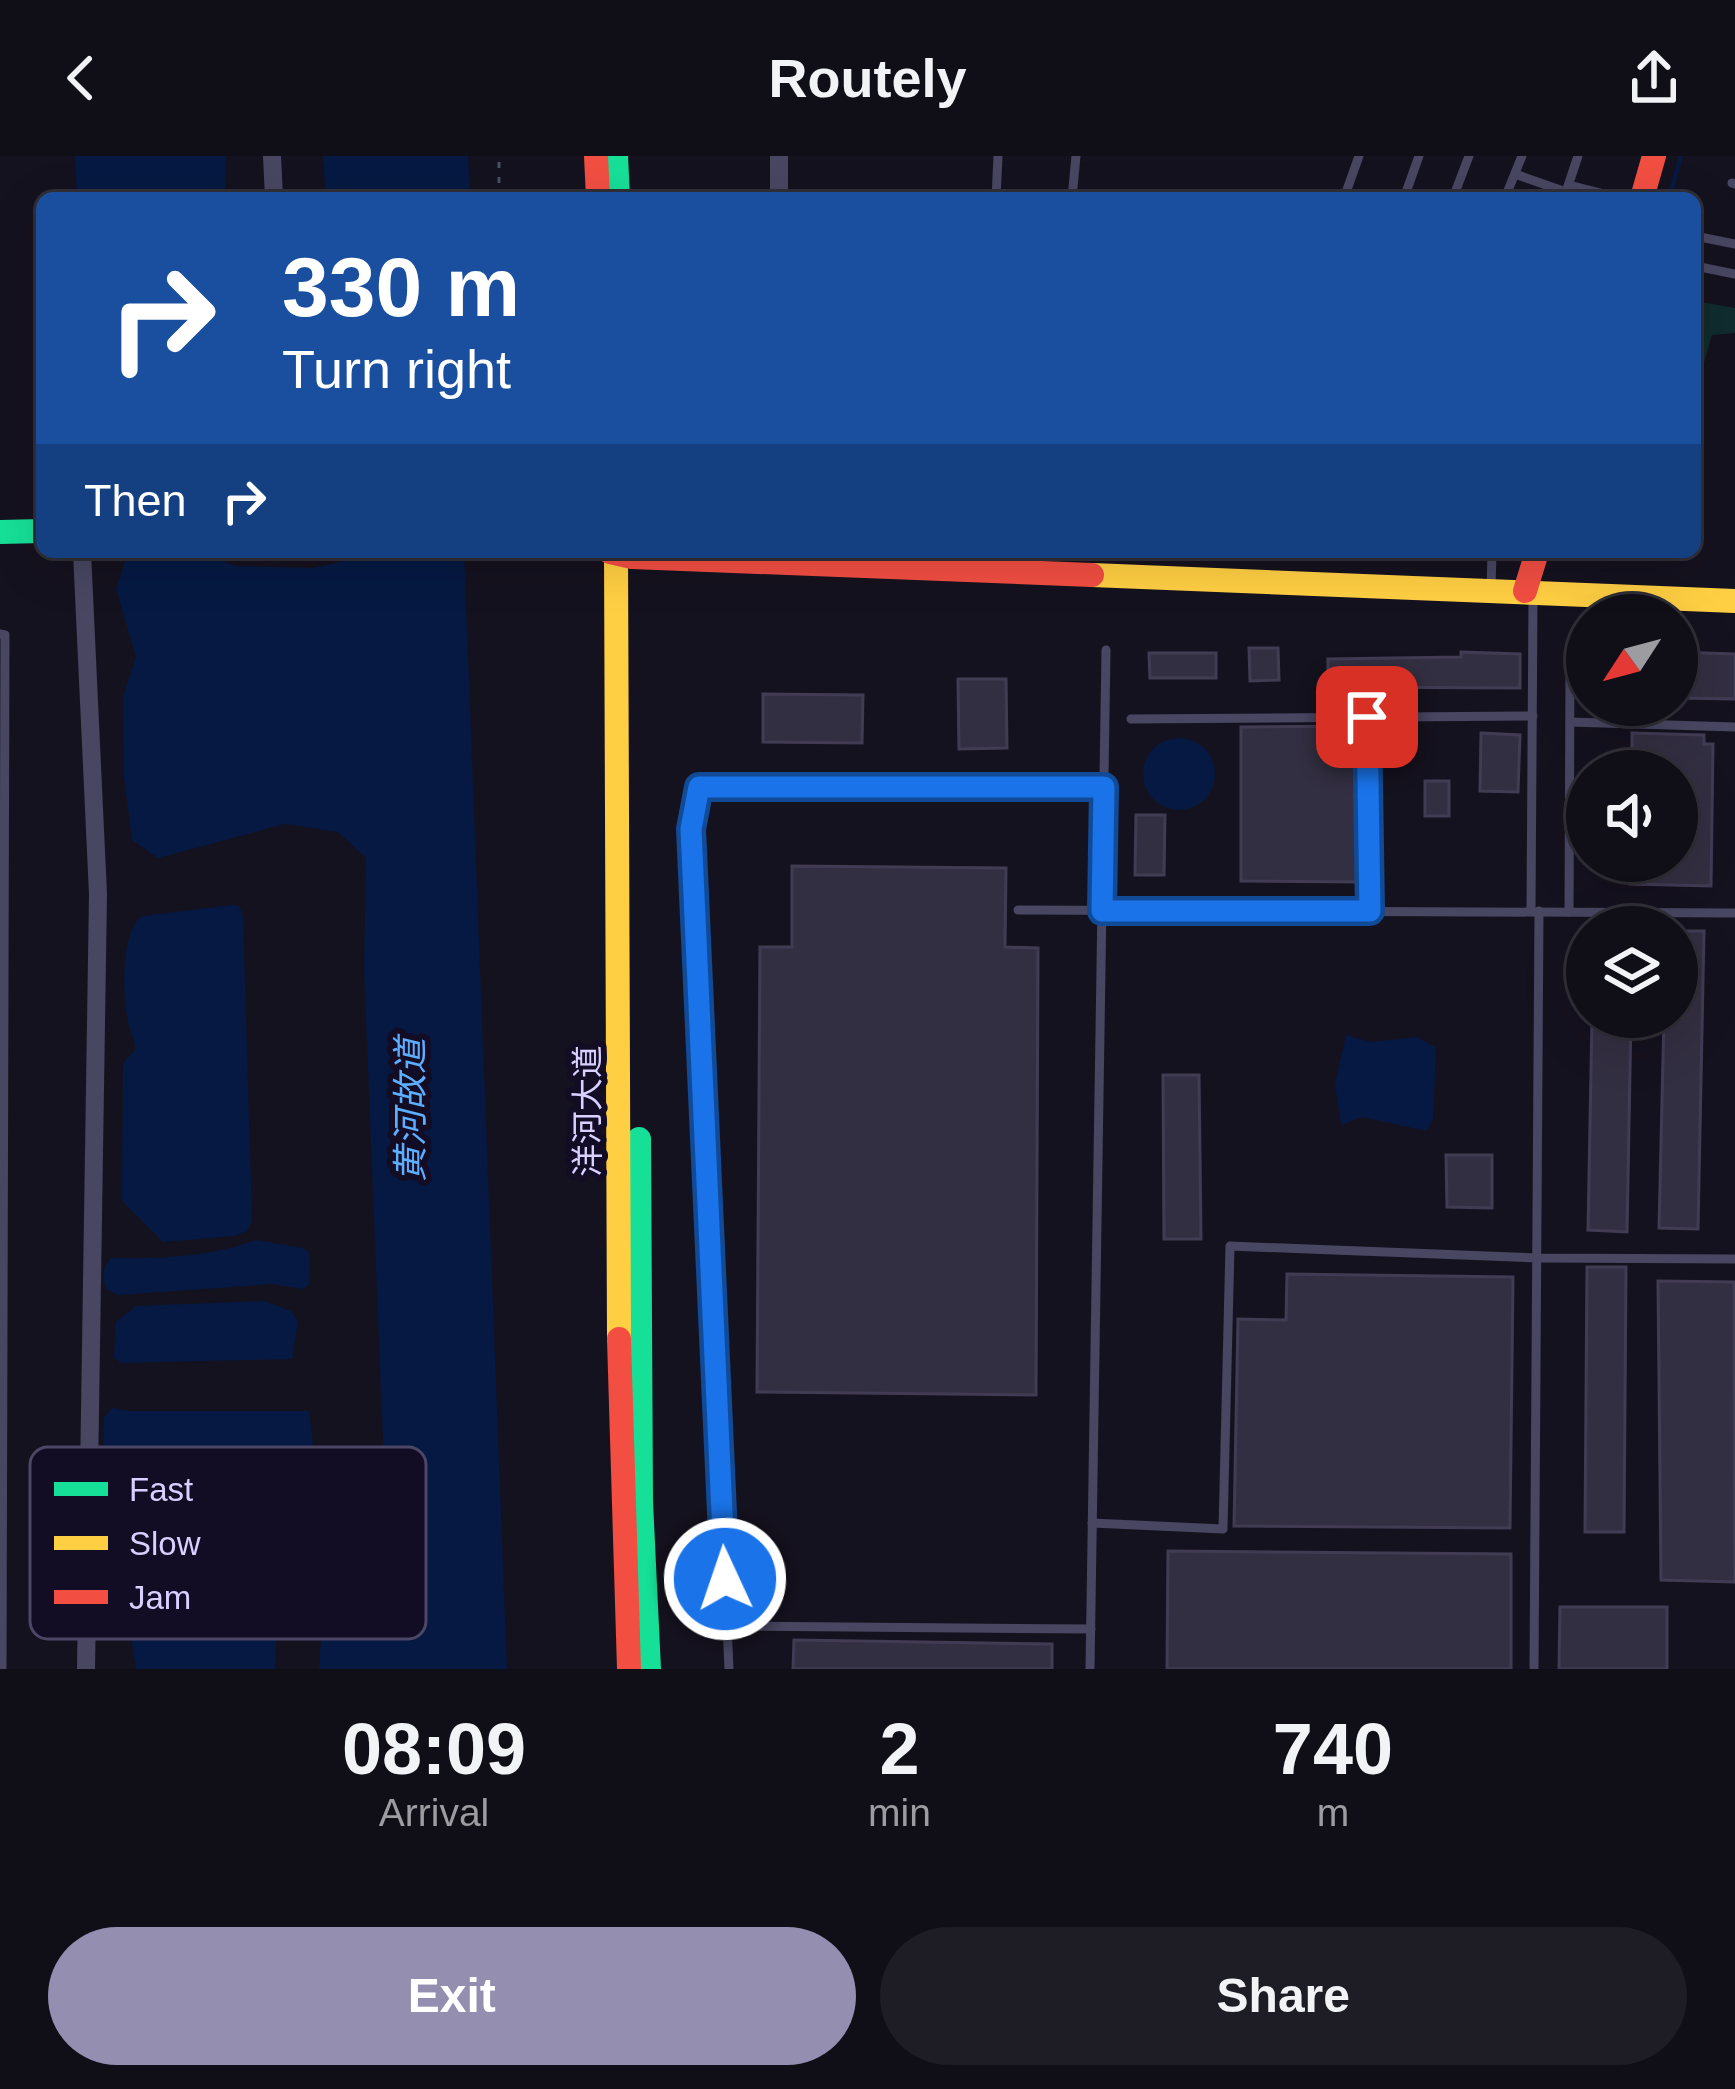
<!DOCTYPE html>
<html lang="en">
<head>
<meta charset="utf-8">
<style>
	:root { --surface:#100e17; --page:#1e1c24; --text:#f1f3f6; --muted:#9c9ca1; --line:#302e36; --accent:#948eb1 }
	body { margin:0; font-family:Helvetica,"Noto Sans SC",sans-serif; background:var(--page); color:var(--text); height:100vh; display:flex; flex-direction:column; font-size:45px; white-space:nowrap }
	* { box-sizing:border-box; margin:0 }
	p { font-size:39px; color:var(--muted) }
	.icon { flex:none; width:66px; height:66px; fill:none; stroke:currentColor; stroke-width:2; stroke-linecap:round; stroke-linejoin:round }
	.map { position:relative; height:1513px; overflow:hidden }
	.sheet { display:flex; flex-direction:column; background:var(--surface); flex:1 }
	.sheet>* { flex:none }
	.banner { position:absolute; left:36px; top:36px; width:1665px; height:366px; border-radius:18px; box-shadow:0 12px 48px #0002,0 0 0 3px var(--line); background:#1a4fa0; color:#fff; overflow:hidden }
	.needle { width:78px; rotate:234deg }
	.buttons { position:absolute; left:1566px; top:438px; display:grid; gap:24px }
	.buttons a { display:grid; place-items:center; width:132px; height:132px; border-radius:50%; background:var(--surface); box-shadow:0 12px 48px #0002,0 0 0 3px var(--line); font-size:60px }
	.pin { position:absolute; display:grid; place-items:center; width:102px; height:102px; color:#fff; margin:-51px; border-radius:24px; box-shadow:0 6px 18px #0006 }
	.me { position:absolute; width:132px; margin:-66px; rotate:357deg; stroke-linejoin:round; filter:drop-shadow(0 0 9px #0008) }
	.turn { display:flex; align-items:center; gap:42px; height:252px; padding:0 48px; font-size:54px }
	.turn .icon { width:156px; height:156px; stroke-width:2.5 }
	.turn b { display:block; font-size:84px; line-height:102px }
	.then { display:flex; align-items:center; height:114px; padding:0 48px; background:#0003; gap:24px; font-size:45px }
	.eta { display:flex; justify-content:space-evenly; align-items:center; height:204px; text-align:center }
	.eta b { font-size:72px; font-weight:700; line-height:84px }
	.button { display:flex; gap:24px; margin-top:auto; padding:24px 48px }
	.button a { flex:1; height:138px; border-radius:72px; background:var(--accent); color:#fff; font-size:48px; font-weight:700; line-height:138px; text-align:center }
	.button a+a { background:var(--page); color:var(--text) }
	header { display:flex; justify-content:space-between; align-items:center; height:156px; padding:0 48px; background:var(--surface); font-size:54px; font-weight:700 }
	.map>svg:first-child { display:block }
	.green { fill:#102c2e }
	.water { fill:#061942 }
	.lines { fill:none; stroke-linecap:round; stroke-linejoin:round }
	.stream { stroke:#061942; stroke-width:4.5 }
	.building { fill:#332f42; stroke:#413c54; stroke-width:3 }
	.path { stroke:#435161; stroke-width:3; stroke-dasharray:6 9; stroke-linecap:butt }
	.lane { stroke:#484661; stroke-width:9 }
	.street { stroke:#484661; stroke-width:18 }
	.fast { stroke:#16e098; stroke-width:24 }
	.slow { stroke:#ffcf43; stroke-width:24 }
	.jam { stroke:#f24e42; stroke-width:24 }
	.route-casing { stroke:#114b97; stroke-width:30 }
	.route { stroke:#1a73e8; stroke-width:21 }
	.labels { text-anchor:middle; dominant-baseline:central; stroke-width:12; stroke-linejoin:round; paint-order:stroke }
	.street-label { font-size:33px; fill:#d8d0ff; stroke:#120c25 }
	.water-label { font-size:36px; font-style:italic; fill:#5eaeff; stroke:#120c25 }
	.key { fill:#120c25; stroke:#4d4766; stroke-width:3 }
	.key-label { font-size:33px; fill:#d8d0ff }
</style>
</head>
<body>
<header><svg class="icon" aria-label="back" viewBox="0 0 24 24"><path d="M15 5l-7 7 7 7"/></svg>Routely<svg class="icon" aria-label="share" viewBox="0 0 24 24"><path d="M12 15V3M7 8l5-5 5 5M5 13v7h14v-7"/></svg></header>
<div class="map">
<svg width="1735" height="1513" viewBox="0 0 1735 1513">
	<rect width="100%" height="100%" fill="#15121f"/>
	<!-- green -->
	<path class="green" d="M1695,145l40,7v25l-23,2 -17,58z"/>
	<!-- water -->
	<g class="water">
		<path d="M75,0h150l1,42h-149z"/>
		<path d="M323,0h145l2,42h-144z"/>
		<path d="M128,396h66l42,14 78,2 33,-8v-8h117l43,1117h-188l7,-106 22,3 39,-27 -23,-569 2,-112 -28,-26 -53,-8 -127,34 -26,-18 -8,-62 -1,-81 13,-40 -20,-68z"/>
		<circle cx="1179" cy="618" r="36"/>
		<path d="M232,749l7,1 4,10 9,304 -5,11 -13,5 -71,6 -41,-41 1,-138 12,-13c0,-12 -5,-17 -7,-29 -6,-25 -7,-90 14,-105z"/>
		<path d="M1346,879l25,7 47,-5 18,11 -3,72 -7,11 -64,-14 -21,8 -6,-40z"/>
		<path d="M256,1084l47,8 6,5 1,30 -7,6 -31,-5 -153,11 -12,-5c-5,-10 -5,-24 4,-32 48,1 99,-1 145,-18z"/>
		<path d="M264,1145l27,10 7,10 -6,38 -171,4 -7,-5 2,-36 20,-16z"/>
		<path d="M112,1252l16,3h181l5,42 -11,47 -6,5h-140l-4,23 -47,8 -5,-4 3,-115z"/>
		<path d="M253,1417l13,6 12,30 -3,60h-139l-8,-54 7,-30 11,-5z"/>
	</g>
	<g class="lines">
		<!-- stream -->
		<path class="stream" d="M1669,42l12,-42"/>
	</g>
	<!-- building -->
	<g class="building">
		<path d="M1249,492h29l1,32 -29,1z"/>
		<path d="M1461,496l59,2v34l-192,-1v-28l133,-2z"/>
		<path d="M1677,496l58,2v45l-58,-1z"/>
		<path d="M1149,497h67v25h-66z"/>
		<path d="M958,523h48l1,69 -48,1z"/>
		<path d="M763,538l100,1 -1,48 -99,-1z"/>
		<path d="M1358,570l3,156 -120,-1v-154z"/>
		<path d="M1481,577l39,2 -2,57 -38,-1z"/>
		<path d="M1632,577l72,2v9h9l-2,142 -81,-2v-23h47v-90h-45z"/>
		<rect x="1425" y="625" width="24" height="35"/>
		<path d="M1136,659h29l-1,60h-29z"/>
		<path d="M792,710l214,2 -1,79 33,1 -2,447 -279,-3 3,-445h32z"/>
		<path d="M1677,775h27l-6,298 -39,-1 5,-211h13z"/>
		<path d="M1592,861h39l-4,215 -39,-2z"/>
		<path d="M1163,919h36l2,164h-37z"/>
		<path d="M1446,999h46v53l-45,-1z"/>
		<path d="M1587,1111h39l-2,265h-39z"/>
		<path d="M1287,1118l226,3 -3,251 -276,-2 4,-207 48,1z"/>
		<path d="M1658,1125l76,1 1,300 -74,-2z"/>
		<path d="M1168,1395l343,3v115h-344z"/>
		<path d="M1560,1451h107v62h-108z"/>
		<path d="M794,1484l258,4v25h-259z"/>
	</g>
	<g class="lines">
		<!-- path -->
		<path class="path" d="M499,42v-42"/>
		<!-- lane -->
		<g class="lane">
			<path d="M1515,18l51,18"/>
			<path d="M1732,27l3,1"/>
			<path d="M1569,29l51,13"/>
			<path d="M996,42l2,-42"/>
			<path d="M1072,42l4,-42"/>
			<path d="M1344,42l15,-42"/>
			<path d="M1404,42l15,-42"/>
			<path d="M1453,42l16,-42"/>
			<path d="M1505,42l17,-42"/>
			<path d="M1564,42l14,-42"/>
			<path d="M1695,80l40,8"/>
			<path d="M1695,110l40,8"/>
			<path d="M1491,434l1,-38"/>
			<path d="M0,478l5,1 -3,1034"/>
			<path d="M1367,561l4,194"/>
			<path d="M1131,563l402,-3"/>
			<path d="M1570,566l165,5"/>
			<path d="M1018,754l717,3"/>
			<path d="M1531,755l2,-314"/>
			<path d="M1569,756l1,-240"/>
			<path d="M1092,1367l131,6 7,-283 309,12 196,1"/>
			<path d="M727,1470l364,3"/>
			<path d="M729,1513l-38,-840 8,-42h405"/>
			<path d="M1090,1513l16,-1019"/>
			<path d="M1534,1513l5,-758"/>
		</g>
		<!-- street -->
		<g class="street">
			<path d="M272,0l2,42"/>
			<path d="M779,0v42"/>
			<path d="M82,396l16,342 -12,775"/>
		</g>
		<!-- fast -->
		<g class="fast">
			<path d="M616,0l2,42"/>
			<path d="M0,376l42,-1"/>
			<path d="M639,983l2,363 8,167"/>
		</g>
		<!-- slow -->
		<g class="slow">
			<path d="M616,396l3,787"/>
			<path d="M1092,419l643,26"/>
		</g>
		<!-- jam -->
		<g class="jam">
			<path d="M596,0l2,42"/>
			<path d="M1642,42l12,-42"/>
			<path d="M610,396l22,5 460,18"/>
			<path d="M1525,435l12,-39"/>
			<path d="M619,1183l10,330"/>
		</g>
	</g>
	<g class="lines">
		<!-- route casing -->
		<g class="route-casing">
			<path id="route" d="M725,1423l-34,-750 8,-42h405l-2,124h268l-3,-194"/>
		</g>
		<!-- route -->
		<use href="#route" class="route"/>
	</g>
	<g class="labels">
		<!-- street labels -->
		<g class="street-label">
			<text transform="translate(587 955) rotate(-90)">洋河大道</text>
		</g>
		<!-- water labels -->
		<g class="water-label">
			<text transform="translate(410 954) rotate(-90)">黄河故道</text>
		</g>
	</g>
	<!-- legend -->
	<rect x="30" y="1291" width="396" height="192" rx="18" class="key"/>
	<rect x="54" y="1326" width="54" height="14" fill="#16e098"/>
	<rect x="54" y="1380" width="54" height="14" fill="#ffcf43"/>
	<rect x="54" y="1434" width="54" height="14" fill="#f24e42"/>
	<g class="key-label">
		<text x="129" y="1345">Fast</text>
		<text x="129" y="1399">Slow</text>
		<text x="129" y="1453">Jam</text>
	</g>
</svg>
<div class="buttons">
<a><svg class="needle" viewBox="-14 -14 28 28"><path d="M0-13l5 13h-10z" fill="#e53935"/><path d="M0 13l5-13h-10z" fill="#9c9ca1"/></svg></a>
<a><svg class="icon" aria-label="sound" viewBox="0 0 24 24"><path d="M4 9h4l5-4v14l-5-4H4zM17 9q2 3 0 6"/></svg></a>
<a><svg class="icon" aria-label="layers" viewBox="0 0 24 24"><path d="M12 4l9 5-9 5-9-5zM3 14l9 5 9-5"/></svg></a>
</div>
<div class="pin" style="left:1367px;top:561px;background:#d93025"><svg class="icon" aria-label="arrive" viewBox="0 0 24 24"><path d="M6 21V4h12l-3 4 3 4H6"/></svg></div>
<svg class="me" style="left:725px;top:1423px" viewBox="-20 -20 40 40"><circle r="17" fill="#1a73e8" stroke="#fff" stroke-width="3"/><path d="M0-11L8 9 0 5-8 9z" fill="#fff"/></svg>
<div class="banner">
<div class="turn"><svg class="icon" aria-label="right" viewBox="0 0 24 24"><path d="M7 20v-9h11M14 6l5 5-5 5"/></svg><div><b>330 m</b>Turn right</div></div>
<div class="then">Then<svg class="icon" aria-label="right" viewBox="0 0 24 24"><path d="M7 20v-9h11M14 6l5 5-5 5"/></svg></div>
</div>
</div>
<section class="sheet">
<div class="eta">
<div><b>08:09</b><p>Arrival</p></div>
<div><b>2</b><p>min</p></div>
<div><b>740</b><p>m</p></div>
</div>
<div class="button"><a>Exit</a><a>Share</a></div>
</section>
</body>
</html>
